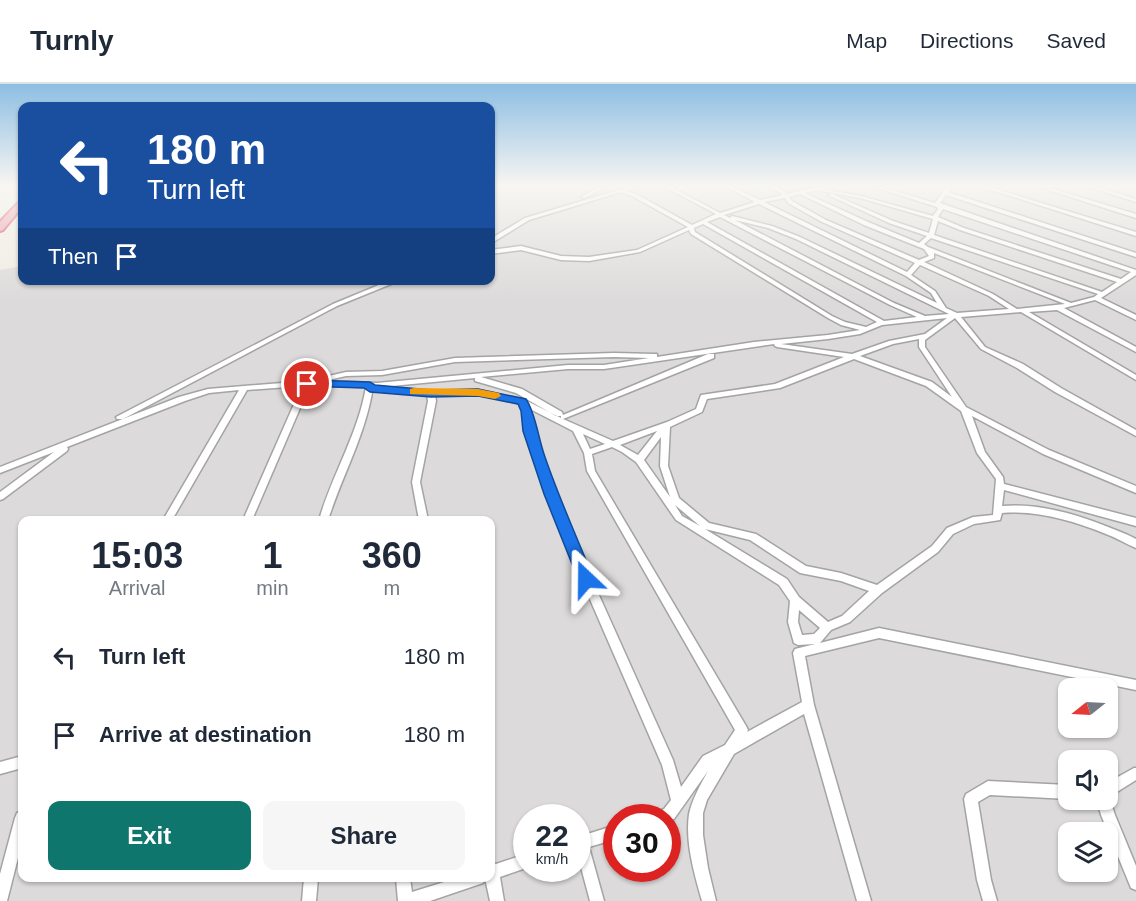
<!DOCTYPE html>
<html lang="en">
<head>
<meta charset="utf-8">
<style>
	:root { --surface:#fff; --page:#f6f6f7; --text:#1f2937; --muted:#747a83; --line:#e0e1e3; --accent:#0f766e }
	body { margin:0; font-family:Arial,sans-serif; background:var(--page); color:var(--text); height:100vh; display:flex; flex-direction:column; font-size:22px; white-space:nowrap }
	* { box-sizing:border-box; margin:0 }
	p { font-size:20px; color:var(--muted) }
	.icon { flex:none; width:33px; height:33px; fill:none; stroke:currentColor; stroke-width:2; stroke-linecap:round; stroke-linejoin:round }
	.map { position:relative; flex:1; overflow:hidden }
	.side { position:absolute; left:18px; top:432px; width:477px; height:366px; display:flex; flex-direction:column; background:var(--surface); border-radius:12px; box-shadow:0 2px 4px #0004 }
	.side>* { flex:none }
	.top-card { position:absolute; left:18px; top:18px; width:477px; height:183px; border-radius:12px; box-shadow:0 2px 4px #0004; background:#1a4fa0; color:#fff; overflow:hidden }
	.needle { width:39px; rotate:252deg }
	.fabs { position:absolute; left:1058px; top:594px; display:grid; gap:12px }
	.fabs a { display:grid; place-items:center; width:60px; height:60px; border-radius:12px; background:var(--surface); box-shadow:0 2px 4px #0004; font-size:30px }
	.speed { position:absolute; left:513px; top:720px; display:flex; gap:12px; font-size:30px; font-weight:700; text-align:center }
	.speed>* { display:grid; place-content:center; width:78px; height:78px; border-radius:50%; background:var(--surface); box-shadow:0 2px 4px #0004; line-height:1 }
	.speed small { font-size:15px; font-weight:400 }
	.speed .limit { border:9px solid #d22; background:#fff; color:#111 }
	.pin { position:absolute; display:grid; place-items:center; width:51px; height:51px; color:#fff; margin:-26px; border:3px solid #fff; border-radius:50%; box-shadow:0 2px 6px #0007 }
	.me { position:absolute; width:66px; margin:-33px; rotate:337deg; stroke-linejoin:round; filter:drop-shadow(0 0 4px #0008) }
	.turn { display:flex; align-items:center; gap:21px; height:126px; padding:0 30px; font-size:27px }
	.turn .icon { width:78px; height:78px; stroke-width:2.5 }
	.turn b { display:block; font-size:42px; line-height:51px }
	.then { display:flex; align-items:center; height:57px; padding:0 30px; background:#0003; gap:12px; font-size:22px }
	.eta { display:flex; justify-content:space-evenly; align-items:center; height:102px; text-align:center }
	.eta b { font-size:36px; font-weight:800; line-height:42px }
	.button { display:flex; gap:12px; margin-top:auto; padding:12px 30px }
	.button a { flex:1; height:69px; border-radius:12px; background:var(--accent); color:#fff; font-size:24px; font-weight:800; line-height:69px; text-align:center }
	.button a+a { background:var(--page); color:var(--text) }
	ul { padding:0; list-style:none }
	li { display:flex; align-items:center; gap:18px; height:78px; padding:0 30px }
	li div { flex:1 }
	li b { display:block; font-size:22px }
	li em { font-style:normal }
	header { display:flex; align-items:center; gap:36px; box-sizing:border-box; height:84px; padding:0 30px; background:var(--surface); border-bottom:2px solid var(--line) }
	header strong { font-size:28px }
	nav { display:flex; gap:33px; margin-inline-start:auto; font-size:21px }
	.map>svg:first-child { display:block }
	.residential { fill:#dcdada; fill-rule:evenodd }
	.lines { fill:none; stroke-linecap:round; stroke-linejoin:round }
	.street-casing { stroke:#a4a4a4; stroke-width:3 }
	.highway-casing { stroke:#d72657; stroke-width:4 }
	.street { fill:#fff; fill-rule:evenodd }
	.highway { fill:#e58c97; fill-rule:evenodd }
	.route { fill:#1a73e8; stroke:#114b97; stroke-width:1.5 }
	.slow { fill:#f59e0b }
</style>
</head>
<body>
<header>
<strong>Turnly</strong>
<nav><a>Map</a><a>Directions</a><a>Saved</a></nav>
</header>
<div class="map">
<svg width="1136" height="817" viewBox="0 0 1136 817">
	<rect width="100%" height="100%" fill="#efece3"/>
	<!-- residential -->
	<path class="residential" d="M491,102h645v715h-1136v-631l22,-4v14h468zM22,436h468v358h-468zM1068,604h39v40h-39zM1068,676h39v40h-39zM526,734h52v50h-52zM616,734h52v50h-52zM1068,748h39v40h-39z"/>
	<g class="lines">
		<!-- street casing -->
		<g class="street-casing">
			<g id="street">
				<path d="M601,102h6l-22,12 -4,-1z"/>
				<path d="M632,102h7l-13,5 10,3 56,31 24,-11 -53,-28h6l51,27 35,-11 -30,-16h6l29,14 23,-5 -2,-2 -15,-7c7,0 16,2 21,8l34,-8h9l-9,3 40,7 72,20 5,-7 -1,-2 -63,-20 4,-1 57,17 12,-17h5l-4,6 188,61v4l-190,-62 -6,8 196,67v5l-35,23 35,17v5l-41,-20 -31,8 72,39v5l-79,-42 -28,2 107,63v5l-115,-68 -60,5 24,30 38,17 38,24 75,42v6l-81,-44 -38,-24 -36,-19 -26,-31 -30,22v7l41,60 83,43 87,36v7l-93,-39 -71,-38 13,36 18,25 1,7 132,34v8l-132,-36 -2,16c43,-4 88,13 126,29l8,4v9c-10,-4 -19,-10 -30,-14 -32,-13 -69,-24 -104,-21l-2,7 -26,4 -21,10 -15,18 -56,41 -32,29 -19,8 -11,13 59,-15 257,52v10l-257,-52 -74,18 9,49 57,196h-14l-53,-187 -70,40 -27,46 -4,13v22l5,33 8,33h-14c-8,-28 -17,-59 -13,-87 3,-15 12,-30 19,-43l-34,48 -6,2v-3h-16l2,-5 10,-4 7,-9 -9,-35 -100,-230 -36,-104 -3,-20 -3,-7 -42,-10 -43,1 1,6 -16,81 8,38h-9l-7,-38 16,-81 -1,-6 -49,-4 -4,-2 2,-2h-3c-7,47 -31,89 -45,133h-9c13,-45 39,-86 47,-133l-56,-2 -58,135h-9l59,-134 -55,4 -75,130h-9l76,-130 -30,3 -24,8 -118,46 1,2 -1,2 -64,48 -3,1v-8l54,-40 -54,21v-6l179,-70 29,-8 99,-8 39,-9 36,-1 73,-13 159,-5 40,1h3v3l97,-15 74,-7 32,-5 -19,-5 -13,-7 -137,-84 -2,-4 -49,22 -51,9 -28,-1 -40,-10 -31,4v-4l31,-4 40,10 28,1 48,-7 51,-23 -56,-31 -11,-4 -92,28 -39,24v-5l35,-21zM817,106l43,8 73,21 -4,14 -36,-12 -61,-27 -4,1 61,28 38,13 -8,7 -51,-21 -63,-29zM800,110l64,31 60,24 5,7 -10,4 -93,-40 -34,-19 -3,-4zM785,114l3,5 34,19 93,41 -8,9 -143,-70zM759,120l147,72 25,17 6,10 -137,-66 -28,-11 -40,-10 -2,2 -6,-3zM943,125l188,63 -10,7 -157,-51 -26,-11zM720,133l170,88 27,12 -33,4 -177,-99zM735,136l33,8 28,11 153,75 -24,2 -31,-13zM938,137l22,9 157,52 -15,10 -168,-57zM703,140l174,98 -11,5 -21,-5 -13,-6 -137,-84 -1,-4zM931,154l167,56 -4,3 -23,6 -143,-56 -4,-3zM934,169l131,51 -48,5 -24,-15 -69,-32 10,-4zM920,181l69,31 20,13 -52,4 -11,-5 -11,-17 -24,-16zM947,234l-22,16 -36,7 -37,13 -71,-10 47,-5 32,-5 22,-9zM919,255v8l33,50 -20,-15 -72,-26 33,-12zM774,260l1,2 2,1 67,10 -69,27 -74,11 -5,14 -29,13 -54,19 -50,-22 151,-61v-4h-6l-145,61 -1,-3 -40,-23 -41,-12 87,-8h36zM614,273l35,1 -45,7h-36l-191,18 -53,-2 22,-5 36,-1 73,-13zM854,275l72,27 35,25 16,42 19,26 -3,36 -20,2 -26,11 -15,18 -55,39 -36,-12 -35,-7 -50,-32 -47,-11 -30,-25 -11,-32 2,-39 32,-15 5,-13 73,-11zM475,294v3l41,12 40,23h5v2l-36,-18 -47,-10 -47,1 -50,-4zM530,325l43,22 11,22 3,18 148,259 -10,15 -22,11 -22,31 -8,-27 -101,-225 -38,-104zM657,347l-19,24 -18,-10zM583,350l22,10 -15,5zM661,353l-1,29 10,31 -26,-37zM612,363l10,5 14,10 40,58 103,65 11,16 -2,21 6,21 4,2 17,-1 -20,5 -2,4 9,49 -55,30 1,-2 -2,-4 -151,-255 -3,-17zM675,421l25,21 -18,-10zM705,445l45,11 50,33 41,8 28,10 -27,25 -14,6 -29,-25 -12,-18zM799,526l21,18 -6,6 -12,1 -4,-13z"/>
				<path d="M979,102h7l150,46v4z"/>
				<path d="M1036,102h7l93,28v4z"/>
				<path d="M1086,102h7l43,13v3z"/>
				<path d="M1131,102h5v2z"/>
				<path d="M391,196h10l-64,26 -214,113h-6l-1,-2 217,-113z"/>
				<path d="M22,672v12l-22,6v-12z"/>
				<path d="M1134,684h2v12l-27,17 6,18 21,51v24l-5,-2 -30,-73 -4,-15h10v-17z"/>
				<path d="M988,697l80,4v14l-78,-4 -12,7 13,78 6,21h-14l-6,-21 -13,-81 2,-5z"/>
				<path d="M22,727v31l-15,59h-7v-27l15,-56 2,-5z"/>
				<path d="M616,741v14l-27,8 15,54h-14l-12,-45v-19z"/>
				<path d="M526,770v14l-26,9 4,24h-14l-5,-23 -2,5 -53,18h-32l-2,-23h14l2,14 45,-14h33v-17l6,3z"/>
				<path d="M304,794h14l-2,23h-14z"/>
			</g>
		</g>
		<!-- highway casing -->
		<g class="highway-casing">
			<path id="highway" d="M22,115v8l-19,23 -3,1v-9z"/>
		</g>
		<!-- street -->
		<use href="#street" class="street"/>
		<!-- highway -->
		<use href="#highway" class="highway"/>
	</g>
	<!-- sky -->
	<linearGradient id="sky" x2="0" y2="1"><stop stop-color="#8dbee3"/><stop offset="0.47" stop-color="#f8f6f2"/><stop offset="1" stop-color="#f8f6f2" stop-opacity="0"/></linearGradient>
	<rect width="1136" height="217" fill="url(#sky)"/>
	<!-- route -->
	<path class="route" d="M307,296l63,2 5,3 56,5 47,-1 48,10c10,15 12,39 19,58 14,41 32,81 49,122l-3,4 -5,2 -6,-2 -2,-4 -34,-85 -21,-63 -2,-20 -3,-7 -40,-8 -47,1 -61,-5 -6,-4 -61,-2v-5z"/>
	<!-- slow -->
	<path class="slow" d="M414,304l64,1 21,4 2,3 -6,3 -17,-3 -68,-2v-5z"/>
</svg>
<div class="fabs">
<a><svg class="needle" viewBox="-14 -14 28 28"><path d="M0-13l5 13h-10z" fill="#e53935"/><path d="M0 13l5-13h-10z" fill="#747a83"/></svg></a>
<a><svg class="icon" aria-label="sound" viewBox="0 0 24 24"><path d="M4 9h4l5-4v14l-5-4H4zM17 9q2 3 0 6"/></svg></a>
<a><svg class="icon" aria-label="layers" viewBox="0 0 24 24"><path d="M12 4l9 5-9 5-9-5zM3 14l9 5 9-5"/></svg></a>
</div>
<div class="speed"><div>22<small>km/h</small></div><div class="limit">30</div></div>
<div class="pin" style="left:307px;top:300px;background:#d93025"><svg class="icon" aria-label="arrive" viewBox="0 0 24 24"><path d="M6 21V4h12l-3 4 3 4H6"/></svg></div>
<svg class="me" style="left:586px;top:495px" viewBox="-20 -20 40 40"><path d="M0-17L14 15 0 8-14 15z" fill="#1a73e8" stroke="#fff" stroke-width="4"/></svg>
<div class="top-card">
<div class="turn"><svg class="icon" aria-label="left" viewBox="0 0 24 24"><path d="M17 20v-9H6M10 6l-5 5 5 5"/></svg><div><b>180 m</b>Turn left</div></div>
<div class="then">Then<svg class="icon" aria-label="arrive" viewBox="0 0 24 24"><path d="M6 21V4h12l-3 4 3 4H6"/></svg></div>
</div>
<section class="side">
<div class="eta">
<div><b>15:03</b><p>Arrival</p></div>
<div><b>1</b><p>min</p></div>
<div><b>360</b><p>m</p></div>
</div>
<ul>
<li><svg class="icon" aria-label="left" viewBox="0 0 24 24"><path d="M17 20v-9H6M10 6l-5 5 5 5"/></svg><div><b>Turn left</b></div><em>180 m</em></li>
<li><svg class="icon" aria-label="arrive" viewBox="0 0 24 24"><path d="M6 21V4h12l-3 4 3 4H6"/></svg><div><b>Arrive at destination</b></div><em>180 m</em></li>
</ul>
<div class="button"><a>Exit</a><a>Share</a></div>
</section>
</div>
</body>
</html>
